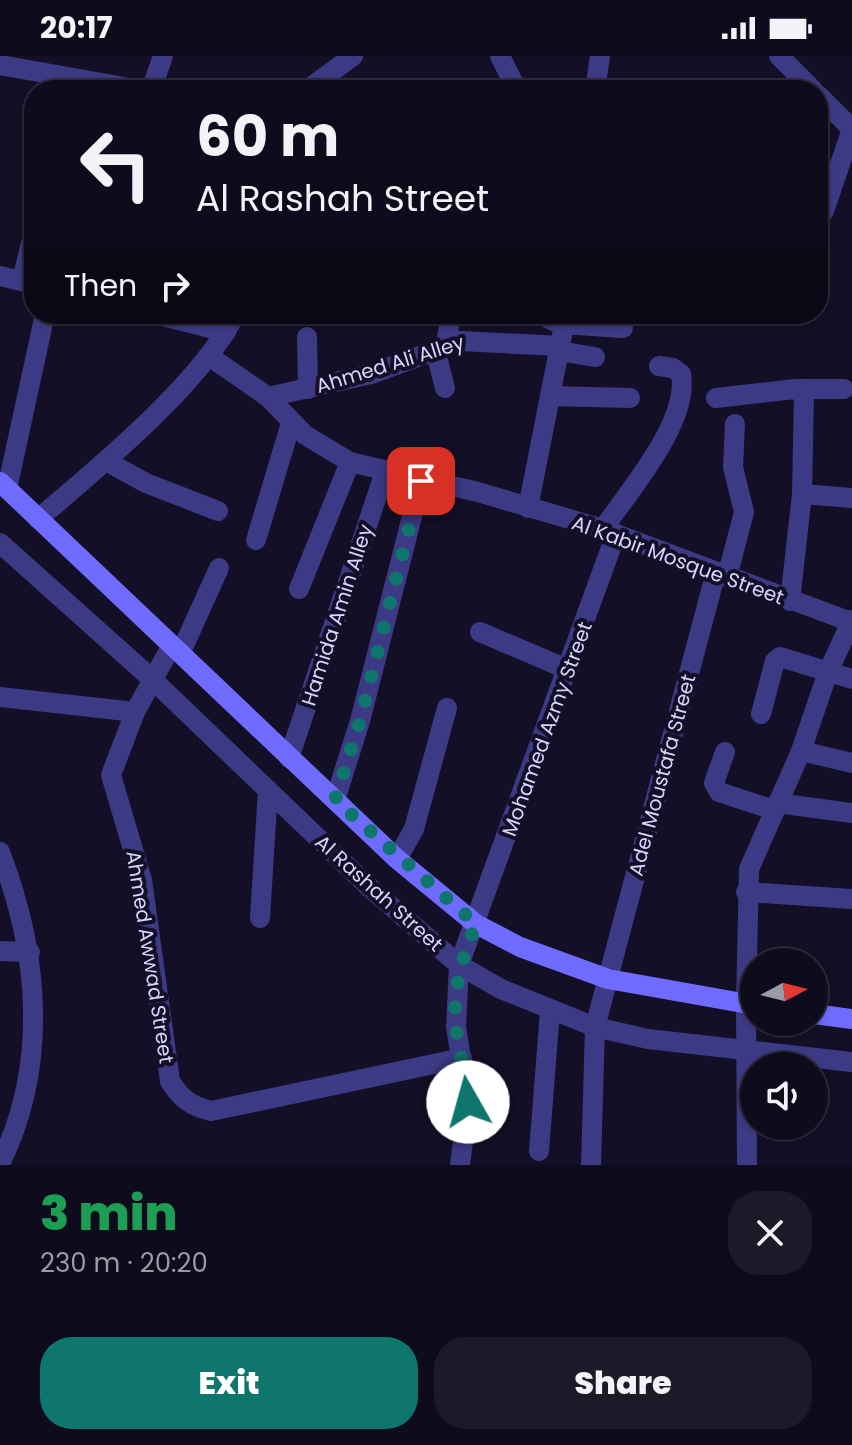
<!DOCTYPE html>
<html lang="en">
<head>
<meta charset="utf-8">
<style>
	:root { --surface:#0e0b1c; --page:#1c1929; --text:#f1f3f6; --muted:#9b9ba3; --line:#2e2b3b; --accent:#0f766e }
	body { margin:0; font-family:Poppins,sans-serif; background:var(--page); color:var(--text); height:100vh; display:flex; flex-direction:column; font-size:30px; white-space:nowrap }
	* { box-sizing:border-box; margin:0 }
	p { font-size:26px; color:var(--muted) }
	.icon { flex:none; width:44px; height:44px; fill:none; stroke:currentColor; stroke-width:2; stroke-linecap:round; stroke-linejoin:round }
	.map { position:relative; height:1109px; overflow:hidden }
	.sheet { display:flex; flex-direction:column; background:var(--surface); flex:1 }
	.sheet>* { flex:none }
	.guide { position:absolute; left:24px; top:24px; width:804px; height:244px; border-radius:32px; box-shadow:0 2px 6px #0004,0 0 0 2px var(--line); background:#0e0b1c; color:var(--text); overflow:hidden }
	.needle { width:52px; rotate:83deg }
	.buttons { position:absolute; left:740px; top:892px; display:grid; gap:16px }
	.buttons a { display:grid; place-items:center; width:88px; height:88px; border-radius:50%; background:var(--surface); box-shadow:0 2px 6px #0004,0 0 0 2px var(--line); font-size:40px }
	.pin { position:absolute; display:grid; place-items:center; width:68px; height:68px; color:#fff; margin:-34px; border-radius:16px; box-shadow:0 4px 12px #0006 }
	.me { position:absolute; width:88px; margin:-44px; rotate:353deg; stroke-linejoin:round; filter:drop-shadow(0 0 6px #0008) }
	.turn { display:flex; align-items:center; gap:28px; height:168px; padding:0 40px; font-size:36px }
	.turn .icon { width:104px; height:104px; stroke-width:2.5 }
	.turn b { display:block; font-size:56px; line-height:68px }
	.then { display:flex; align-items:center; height:76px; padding:0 40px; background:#0003; gap:16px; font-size:30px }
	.round { display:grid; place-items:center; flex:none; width:84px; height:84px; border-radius:32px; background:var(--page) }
	.overview { display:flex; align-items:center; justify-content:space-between; height:136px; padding:0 40px }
	h1 { font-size:48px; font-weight:800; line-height:60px; color:#1e9e55 }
	.action { display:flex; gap:16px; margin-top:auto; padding:16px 40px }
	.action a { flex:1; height:92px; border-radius:32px; background:var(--accent); color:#fff; font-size:32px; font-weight:800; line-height:92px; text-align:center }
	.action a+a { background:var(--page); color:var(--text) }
	.status { display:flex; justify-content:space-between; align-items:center; height:56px; padding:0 40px; background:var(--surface); direction:ltr }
	.status svg { height:22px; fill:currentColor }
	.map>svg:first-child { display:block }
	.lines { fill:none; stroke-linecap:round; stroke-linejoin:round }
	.minor { stroke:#3d3a85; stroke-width:20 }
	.tertiary { stroke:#3d3a85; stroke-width:20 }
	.secondary { stroke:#6f6bff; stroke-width:20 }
	.route { stroke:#0f766e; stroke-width:14; stroke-dasharray:0 25.2 }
	.labels { text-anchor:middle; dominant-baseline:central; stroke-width:8; stroke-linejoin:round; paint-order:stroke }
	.street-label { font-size:20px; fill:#d9d4ff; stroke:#130f26 }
</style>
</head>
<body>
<div class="status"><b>20:17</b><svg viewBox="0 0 49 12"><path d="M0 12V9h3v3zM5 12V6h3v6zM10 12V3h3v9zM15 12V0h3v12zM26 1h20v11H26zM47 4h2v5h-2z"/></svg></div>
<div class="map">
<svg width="852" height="1109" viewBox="0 0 852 1109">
	<rect width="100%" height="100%" fill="#130f26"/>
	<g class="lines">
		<!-- minor -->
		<g class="minor">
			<path d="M500,0l17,34"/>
			<path d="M779,0l34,34"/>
			<path d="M0,9l141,25"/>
			<path d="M151,34l12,-34"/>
			<path d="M307,34l46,-34"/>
			<path d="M595,34l5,-34"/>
			<path d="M818,39l34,34 -28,82 -6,5"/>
			<path d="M0,220l34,8"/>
			<path d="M22,225l12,-51"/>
			<path d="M155,258l71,18"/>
			<path d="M561,268l62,4"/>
			<path d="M307,281l1,52"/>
			<path d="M446,288l5,-30"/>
			<path d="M435,293l10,39"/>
			<path d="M559,295l36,6"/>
			<path d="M209,300l59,41 37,38 45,27 128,30 125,37 248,93"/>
			<path d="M799,333h45"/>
			<path d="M550,340l80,2"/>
			<path d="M268,341l103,-23 90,-33 99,5"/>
			<path d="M716,342l79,-9 9,5 -2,100 -12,107"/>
			<path d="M106,405l40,22 72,28"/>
			<path d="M7,433l38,-175"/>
			<path d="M802,438l50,4"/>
			<path d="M528,452l35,-178 -2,-6 -23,-10"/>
			<path d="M38,463c58,-49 166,-138 197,-205"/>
			<path d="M603,473c26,-38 87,-108 78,-155l-8,-6 -14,-2"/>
			<path d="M256,484l35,-117"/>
			<path d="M0,487l152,136 216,207 91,79 42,24 94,38 53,12 204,23"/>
			<path d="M727,521l17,-65 -11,-45 2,-43"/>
			<path d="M299,533l51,-127"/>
			<path d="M480,576l89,38"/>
			<path d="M172,589l-37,67 -24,63 31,105 28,201c11,18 21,25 41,30l251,-53"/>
			<path d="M181,596l38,-84"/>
			<path d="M0,641l135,15"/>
			<path d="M761,658l14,-53 5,-4 72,22"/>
			<path d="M801,695l51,12"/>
			<path d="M725,696l-11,31 5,9 55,18"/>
			<path d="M289,702l96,-286"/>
			<path d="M335,744l25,-79 61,-240"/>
			<path d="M777,747l75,10"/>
			<path d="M0,796c39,101 49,212 0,312"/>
			<path d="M397,803l17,-30 33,-121"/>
			<path d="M746,836l106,7"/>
			<path d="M260,862l8,-128"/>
			<path d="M0,895l30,1"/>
			<path d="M746,948l3,-135 52,-118 27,-79 24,-52"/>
			<path d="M539,1095l11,-140"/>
			<path d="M460,1109l8,-63 -12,-75 3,-62 157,-431"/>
			<path d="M591,1109l4,-138 121,-455"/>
		</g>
		<!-- tertiary -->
		<path class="tertiary" d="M746,948l1,161"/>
		<!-- secondary -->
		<g class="secondary">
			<path d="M0,426l397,377 79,65 44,23 88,32 146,26"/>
			<path d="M814,958l38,5"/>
		</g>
	</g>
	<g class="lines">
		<!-- route -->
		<path class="route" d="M421,425l-61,240 -25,79 141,124c-14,35 -24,66 -20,104 3,25 11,48 12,74"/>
	</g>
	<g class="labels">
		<!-- street labels -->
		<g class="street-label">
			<text transform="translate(390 308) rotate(-17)">Ahmed Ali Alley</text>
			<text transform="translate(678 504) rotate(20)">Al Kabir Mosque Street</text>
			<text transform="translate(337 559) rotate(-72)">Hamida Amin Alley</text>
			<text transform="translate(547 673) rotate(-70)">Mohamed Azmy Street</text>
			<text transform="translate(662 719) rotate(-75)">Adel Moustafa Street</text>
			<text transform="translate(379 837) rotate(42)">Al Rashah Street</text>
			<text transform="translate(150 901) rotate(81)">Ahmed Awwad Street</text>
		</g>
	</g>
</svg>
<div class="buttons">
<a><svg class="needle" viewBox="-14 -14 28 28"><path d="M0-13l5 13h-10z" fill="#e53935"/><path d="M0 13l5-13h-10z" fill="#9b9ba3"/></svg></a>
<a><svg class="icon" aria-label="sound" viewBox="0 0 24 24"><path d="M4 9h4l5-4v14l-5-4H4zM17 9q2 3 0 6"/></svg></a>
</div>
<div class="pin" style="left:421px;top:425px;background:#d93025"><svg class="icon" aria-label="arrive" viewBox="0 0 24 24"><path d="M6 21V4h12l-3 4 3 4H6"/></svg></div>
<svg class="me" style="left:468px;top:1046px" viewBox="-20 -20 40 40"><circle r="19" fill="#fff"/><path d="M0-13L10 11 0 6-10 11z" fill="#0f766e"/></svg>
<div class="guide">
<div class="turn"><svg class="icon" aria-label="left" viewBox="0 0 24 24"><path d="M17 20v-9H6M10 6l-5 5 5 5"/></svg><div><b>60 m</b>Al Rashah Street</div></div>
<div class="then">Then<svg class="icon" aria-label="right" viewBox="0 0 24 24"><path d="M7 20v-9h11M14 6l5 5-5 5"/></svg></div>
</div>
</div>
<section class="sheet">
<div class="overview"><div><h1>3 min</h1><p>230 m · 20:20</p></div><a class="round"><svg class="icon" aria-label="close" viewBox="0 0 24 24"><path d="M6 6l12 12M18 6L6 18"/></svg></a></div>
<div class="action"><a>Exit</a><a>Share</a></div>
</section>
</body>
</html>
